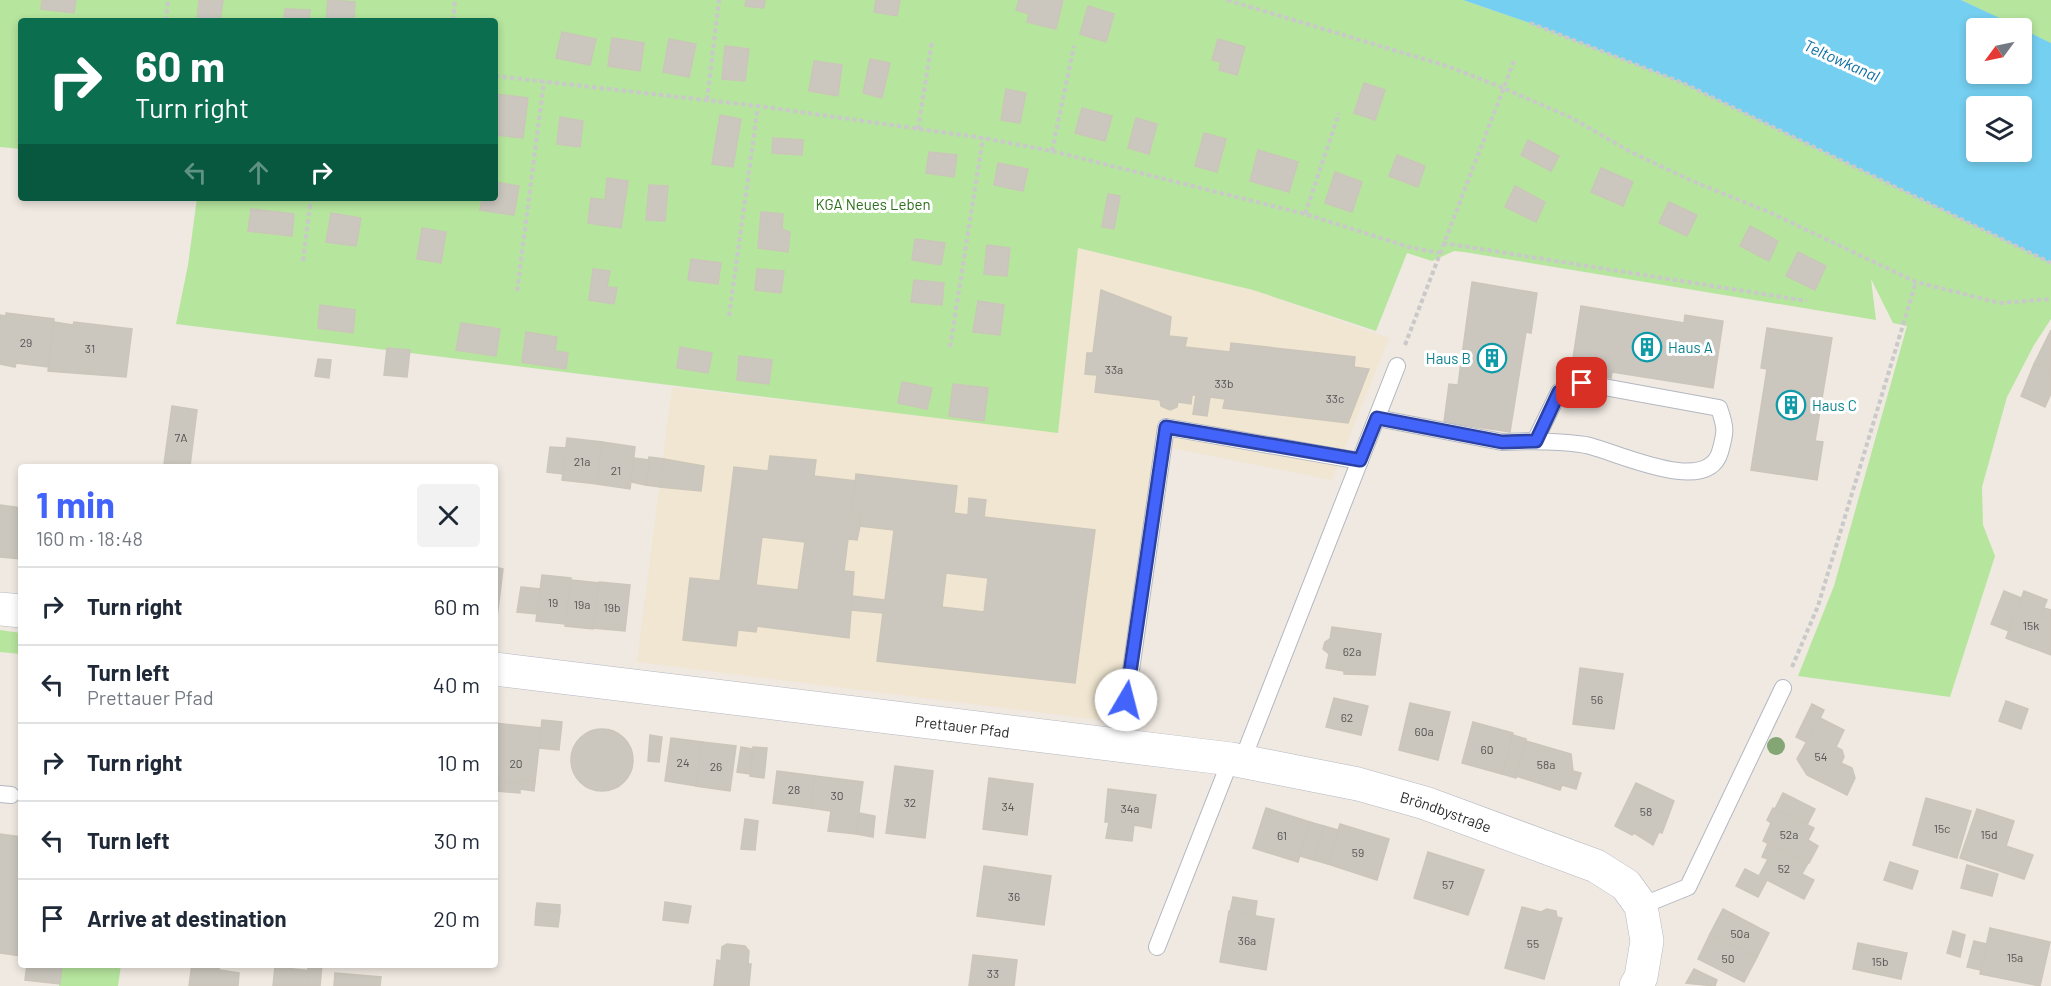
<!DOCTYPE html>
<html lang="en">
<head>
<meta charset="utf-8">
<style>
	:root { --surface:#fff; --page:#f2f2f3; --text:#1f2937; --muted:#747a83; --line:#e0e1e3; --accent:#4264fb }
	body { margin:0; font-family:Barlow,sans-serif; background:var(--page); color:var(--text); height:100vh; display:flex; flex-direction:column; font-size:22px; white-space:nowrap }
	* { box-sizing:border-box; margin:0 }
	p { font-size:20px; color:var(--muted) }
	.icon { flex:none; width:33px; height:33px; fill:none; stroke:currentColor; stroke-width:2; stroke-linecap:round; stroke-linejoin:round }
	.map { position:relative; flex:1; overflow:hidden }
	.panel { position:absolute; left:18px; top:464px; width:480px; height:504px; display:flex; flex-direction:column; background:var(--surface); border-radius:6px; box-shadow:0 3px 9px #0003 }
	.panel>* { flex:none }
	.hud { position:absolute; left:18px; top:18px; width:480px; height:183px; border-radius:6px; box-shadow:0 3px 9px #0003; background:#0b6e4f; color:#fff; overflow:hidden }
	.needle { width:39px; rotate:237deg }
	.buttons { position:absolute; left:1966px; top:18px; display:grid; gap:12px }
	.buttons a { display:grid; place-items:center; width:66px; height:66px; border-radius:6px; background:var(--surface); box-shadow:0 3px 9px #0003; font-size:30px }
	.pin { position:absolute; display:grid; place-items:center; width:51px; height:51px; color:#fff; margin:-26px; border-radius:12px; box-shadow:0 3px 9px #0006 }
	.me { position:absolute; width:66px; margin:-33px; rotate:8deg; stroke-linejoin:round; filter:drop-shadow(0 0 4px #0008) }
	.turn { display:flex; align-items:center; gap:21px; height:126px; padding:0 18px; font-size:27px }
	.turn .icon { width:78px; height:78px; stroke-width:2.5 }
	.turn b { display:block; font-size:42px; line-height:51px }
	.lanes { display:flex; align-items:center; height:57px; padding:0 18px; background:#0003; justify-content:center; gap:30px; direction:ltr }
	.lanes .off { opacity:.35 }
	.round { display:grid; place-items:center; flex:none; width:63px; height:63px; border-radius:6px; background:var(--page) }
	.headline { display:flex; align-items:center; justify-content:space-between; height:102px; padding:0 18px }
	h1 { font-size:36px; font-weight:700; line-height:45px; color:var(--accent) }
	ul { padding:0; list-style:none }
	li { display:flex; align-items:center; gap:18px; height:78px; padding:0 18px; border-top:2px solid var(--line) }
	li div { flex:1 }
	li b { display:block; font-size:22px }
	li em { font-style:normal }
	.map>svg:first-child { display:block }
	.education { fill:#f0e6d1 }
	.green { fill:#b6e59e }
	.water { fill:#75cff0; fill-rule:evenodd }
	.building { fill:#cbc7bf; stroke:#cbc5ba; stroke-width:1.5; fill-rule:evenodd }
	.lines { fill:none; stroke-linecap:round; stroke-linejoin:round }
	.lane-casing { stroke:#b4b7c1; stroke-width:18 }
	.street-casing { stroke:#b4b7c1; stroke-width:34 }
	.path { stroke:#c9c9c9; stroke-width:4; stroke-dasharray:4.5 3; stroke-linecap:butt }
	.lane { stroke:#fff; stroke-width:16 }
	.street { stroke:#fff; stroke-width:33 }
	.tree { fill:#84a574 }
	.route-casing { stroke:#2b41a3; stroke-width:15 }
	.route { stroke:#4264fb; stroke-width:10 }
	.labels { text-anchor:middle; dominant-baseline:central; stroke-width:6; stroke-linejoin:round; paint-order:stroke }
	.number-label { font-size:12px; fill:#555452 }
	.park-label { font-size:15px; fill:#2c6e1b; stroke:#fff }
	.culture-label { font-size:15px; fill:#0d838f; stroke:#fff; text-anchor:start }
	.street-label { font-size:15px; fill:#2e2e2e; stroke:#fff }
	.water-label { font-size:16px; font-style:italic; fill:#0d6fa3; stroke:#fff }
</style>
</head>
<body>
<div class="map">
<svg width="2051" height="986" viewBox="0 0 2051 986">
	<rect width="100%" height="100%" fill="#efe9e1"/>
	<!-- education -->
	<path class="education" d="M1078,248l175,42 136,48 -57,142 -175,-35 -32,278 -488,-61 35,-275 386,45z"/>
	<!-- green -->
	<g class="green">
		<path d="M0,0h1463l67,23 153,60 368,180v56l-17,26 -27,52 -25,90 1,38 12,31 -45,141 -152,-21 36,-90 73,-260 -14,-3 -22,-44 5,41 -412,-68 -10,-1 -22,10 -25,-8 -31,78 -123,-41 -175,-42 -20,185 -882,-109 12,-59 9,-67h298v-177h-474v128l-21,-2z"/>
		<path d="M1961,0h90v43z"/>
		<path d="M0,630l21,3v21l-21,-2z"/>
		<path d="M89,964l17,3 1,-2h14l-3,21h-59l3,-21z"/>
	</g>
	<!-- water -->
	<path class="water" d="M1463,0h498l60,28h-44v46h45v-45l29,14v220l-368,-180 -153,-60zM1977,106h45v46h-45z"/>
	<!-- building -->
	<g class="building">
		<path d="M42,0h34l-2,13 -33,-4z"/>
		<path d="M199,0h24l-3,21h-23z"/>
		<path d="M328,0l27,2 -1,19h-28z"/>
		<path d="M746,0h19l-1,8 -19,-2z"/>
		<path d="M876,0h24l-3,16 -23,-4z"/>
		<path d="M1019,0h44l-7,29 -29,-7 2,-8 -13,-4z"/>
		<path d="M1088,6l26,8 -8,28 -26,-8z"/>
		<path d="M285,9l25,1 -1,11h-25z"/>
		<path d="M562,32l34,7 -6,26 -34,-7z"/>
		<path d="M612,38l32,5 -4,28 -32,-5z"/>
		<path d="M669,39l27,5 -7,33 -26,-5z"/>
		<path d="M1218,39l27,8 -8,28 -18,-5 2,-8 -9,-2z"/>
		<path d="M725,46l24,3 -4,32 -23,-2z"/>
		<path d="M870,59l20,4 -8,35 -19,-5z"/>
		<path d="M814,61l28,4 -4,31 -29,-5z"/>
		<path d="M1364,83l21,7 -10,30 -21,-7z"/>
		<path d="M1006,89l20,4 -6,30 -19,-3z"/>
		<path d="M495,94l33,4 -5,40 -28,-3z"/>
		<path d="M1082,108l30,8 -7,25 -30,-8z"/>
		<path d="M720,115l21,4 -8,48 -21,-3z"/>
		<path d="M21,116v26l-3,-1z"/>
		<path d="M560,117l23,4 -3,26 -23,-3z"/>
		<path d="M1136,118l21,6 -8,30 -21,-6z"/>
		<path d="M1204,133l22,6 -9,33 -22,-6z"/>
		<path d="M773,138l30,2 -1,15 -30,-2z"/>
		<path d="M1528,140l31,16 -8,15 -30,-16z"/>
		<path d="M1258,150l40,12 -9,30 -39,-11z"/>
		<path d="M929,152l28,3 -3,22 -28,-4z"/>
		<path d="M1397,155l28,11 -7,21 -29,-11z"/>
		<path d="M998,163l30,6 -5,22 -29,-6z"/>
		<path d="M1601,168l32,14 -10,24 -32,-14z"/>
		<path d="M1335,172l27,10 -10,30 -27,-9z"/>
		<path d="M607,178l21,3 -7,47 -33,-5 3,-25 14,2z"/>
		<path d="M495,182l24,4 -5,29 -34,-5 2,-12h13z"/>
		<path d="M649,185l19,1 -3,35 -19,-1z"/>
		<path d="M1515,186l30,16 -9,20 -31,-15z"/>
		<path d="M1108,194l12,2 -6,33 -12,-2z"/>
		<path d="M1669,202l28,13 -10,21 -28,-13z"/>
		<path d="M251,209l43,5 -2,22 -44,-5z"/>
		<path d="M761,212l22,2 -1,15 8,3 -2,20 -30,-4z"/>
		<path d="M331,213l30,5 -5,28 -30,-4z"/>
		<path d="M1750,226l28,15 -9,20 -29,-15z"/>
		<path d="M422,228l24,4 -5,31 -24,-4z"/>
		<path d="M915,239l30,4 -4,22 -29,-5z"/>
		<path d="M987,245l23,3 -3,28 -23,-2z"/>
		<path d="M1798,252l28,14 -11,24 -29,-14z"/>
		<path d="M691,259l30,4 -3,21 -30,-4z"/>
		<path d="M593,269l17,2 -3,16 10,1 -3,16 -25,-4z"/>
		<path d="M757,269l27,2 -3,22 -26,-3z"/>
		<path d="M914,280l30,3 -2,22 -31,-3z"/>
		<path d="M1472,282l65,11 -6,40 -5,-1 -16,100 -66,-10 5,-38 9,1z"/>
		<path d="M1101,290l70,27 -2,19 18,2 -2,9 45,5 1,-9 124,14 -1,10 15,2 -21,54 -125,-15 2,-9 -15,-2 -3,19 -14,-2 3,-19h-4l-1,9 -13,-2 -1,5 -7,3 -9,-4 -1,-6 -65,-8 2,-17 -12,-1 2,-21h6z"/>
		<path d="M978,301l26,4 -4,30 -27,-3z"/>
		<path d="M320,305l35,5 -2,23 -35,-5z"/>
		<path d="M1581,306l103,17 1,-8 38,6 -10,67 -101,-16 -1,6 -40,-7z"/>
		<path d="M6,313l48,6 -6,48 -32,-4 -1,4 -15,-3v-49l6,1z"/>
		<path d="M54,322l19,3 1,-3 58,7 -6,48 -78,-6z"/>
		<path d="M461,323l39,6 -4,27 -40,-6z"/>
		<path d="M1767,328l65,10 -17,103 8,1 -6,38 -66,-10 16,-101 -6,-1z"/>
		<path d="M2051,330v41l-17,-7z"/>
		<path d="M526,332l31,5 -2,14 13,2 -2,16 -44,-7z"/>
		<path d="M680,347l32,6 -4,20 -31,-5z"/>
		<path d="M387,348l23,2 -3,27 -23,-2z"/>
		<path d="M739,356l33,4 -3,24 -32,-4z"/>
		<path d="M318,359l13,1 -2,18 -14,-2z"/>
		<path d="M2034,364l17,7v22l-6,14 -24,-11z"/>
		<path d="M902,382l30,6 -5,21 -29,-6z"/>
		<path d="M953,384l35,4 -4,33 -35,-5z"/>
		<path d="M172,406l25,4 -7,56 -26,-2z"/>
		<path d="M567,438l35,4 -5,42 -35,-4z"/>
		<path d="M602,442l33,5 -5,42 -33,-5z"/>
		<path d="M550,447l16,1 -3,26 -16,-2z"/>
		<path d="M770,456l46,4 -2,16 42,5 -4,31 9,1 -1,13 -3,14 -9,-1 -4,32 10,1 -5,66 -92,-12 -1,6 -18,-2 -2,16 -53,-6 7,-62 30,3 14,-114 34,4zM762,537l43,5 -7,48 -42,-5z"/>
		<path d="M649,457l15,2 -4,28 -14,-2z"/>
		<path d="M634,458l15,2 -3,25 -15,-3z"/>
		<path d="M664,459l40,7 -3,25 -41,-4z"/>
		<path d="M856,474l101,12 -3,27 14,2 1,-17 17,2 -2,17 111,13 -20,153 -198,-22 6,-48 -31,-3 1,-14 32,4 9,-70 -34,-4 1,-13 -9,-1zM946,573l42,5 -4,34 -42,-5z"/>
		<path d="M0,505l21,3v51l-21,-2z"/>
		<path d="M495,567l8,2 -6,48h-2z"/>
		<path d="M542,575l29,3 -6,46 -29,-3z"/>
		<path d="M571,580l28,3 -6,46 -28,-3z"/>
		<path d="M599,582l31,3 -5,46 -32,-3z"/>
		<path d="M521,587l19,2 -3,25 -20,-2z"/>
		<path d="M2004,591l17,7 -12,33 -18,-7z"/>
		<path d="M2024,591l23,9 -6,15 10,4v36l-45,-17z"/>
		<path d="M2044,608l7,2v9l-10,-4z"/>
		<path d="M1332,627l49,7 -6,41 -31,-1v-3l-18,-3 3,-14 -6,-5 2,-7 5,-3z"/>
		<path d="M1580,668l43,6 -9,55 -41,-5z"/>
		<path d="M1334,698l34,8 -7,29 -35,-8z"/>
		<path d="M2006,701l22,8 -7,20 -22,-8z"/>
		<path d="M1410,703l40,9 -12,48 -39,-10z"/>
		<path d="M1812,704l12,6 -16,33 -12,-6z"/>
		<path d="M1820,718l24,12 -8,17 6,3 2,7 -3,6 11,5 3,10 -8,17 -40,-20 -10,-16z"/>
		<path d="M542,720l20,2 -3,28 -20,-2z"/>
		<path d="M1473,722l40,11 -11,41 -40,-11z"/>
		<path d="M495,723l46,5 -6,54 -13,-2v4l-24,-3v-3h-3z"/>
		<circle cx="602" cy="760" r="31"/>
		<path d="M650,735l12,2 -3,25 -11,-1z"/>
		<path d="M1513,735l13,4 -10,39 -14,-4z"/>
		<path d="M671,738l31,4 -6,44 -31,-5z"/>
		<path d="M1526,741l45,13 2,17 8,2 -5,16 -14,-4 -2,5 -44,-14z"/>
		<path d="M702,742l34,4 -6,45 -34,-5z"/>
		<path d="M741,747l12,2 -3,25 -13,-2z"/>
		<path d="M753,747l14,1 -3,30 -14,-2z"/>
		<path d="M895,766l38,5 -8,67 -39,-5z"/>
		<path d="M777,771l38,5 -4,32 -38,-5z"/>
		<path d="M815,776l48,6 -7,52 -28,-3 3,-20 -20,-3z"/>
		<path d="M495,778h3v3l24,3v-4l13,2 -1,9 -14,-2v4l-23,-2z"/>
		<path d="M989,778l44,6 -6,51 -44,-6z"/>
		<path d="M1636,783l38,18 -12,32 -3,-1 -6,13 -19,-12 -2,2 -17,-9z"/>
		<path d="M1108,789l48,6 -5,33 -17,-3 -2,16 -26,-3 3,-16h-4z"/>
		<path d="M1783,793l32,16 -8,16 -32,-16z"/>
		<path d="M1926,798l45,13 -14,47 -44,-13z"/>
		<path d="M1266,808l44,14 -12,40 -45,-14z"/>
		<path d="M1773,808l41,20 -6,12 10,6 -9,17 -46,-22 8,-18 -4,-3z"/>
		<path d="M1977,809l37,12 -8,25 27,9 -9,24 -64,-21z"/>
		<path d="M859,813l16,3 -2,21 -17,-3z"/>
		<path d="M745,819l13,2 -3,29 -14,-1z"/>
		<path d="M1310,822l14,4 -10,34 -14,-4z"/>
		<path d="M1340,824l49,15 -12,41 -49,-16z"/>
		<path d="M1324,826l14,4 -10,34 -14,-4z"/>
		<path d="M0,834l21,3v119l-21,-3z"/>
		<path d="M1768,843l40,20 -6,11 12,6 -10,19 -45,-23 9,-17 -6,-2z"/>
		<path d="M1428,852l56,18 -16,45 -54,-17z"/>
		<path d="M1890,862l28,9 -6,18 -28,-9z"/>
		<path d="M1967,865l31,9 -6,22 -31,-8z"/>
		<path d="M984,866l67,10 -7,49 -67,-9z"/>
		<path d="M1745,869l22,11 -9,17 -22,-11z"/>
		<path d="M1233,897l24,4 -2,15 -25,-4z"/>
		<path d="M665,902l26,4 -3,17 -25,-3z"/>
		<path d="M537,903l23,2v7l-24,-2z"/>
		<path d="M1522,907l19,5 6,-3 9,2 1,6 5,1 -18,61 -39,-11z"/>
		<path d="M1723,909l46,24 -12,24 -47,-23z"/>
		<path d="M536,910l24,2 -2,15 -23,-2z"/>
		<path d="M1229,911l45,8 -8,51 -46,-8z"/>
		<path d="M1990,928l60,14 -10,44 -60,-12z"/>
		<path d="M1953,931l12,4 -5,22 -13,-4z"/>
		<path d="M1710,934l47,23 -13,25 -46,-23z"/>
		<path d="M1974,941l13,3 -6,26 -14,-3z"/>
		<path d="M1858,943l49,10 -6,26 -48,-10z"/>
		<path d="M727,944l18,2 4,5 -1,13h3l-2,22h-35l3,-26 4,1 1,-14z"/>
		<path d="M973,955l44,5 -3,26h-45z"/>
		<path d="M27,964h35l-2,20 -35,-4z"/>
		<path d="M192,964l27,2v4l20,3 -1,13h-49z"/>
		<path d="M308,964h14l-2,22h-12z"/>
		<path d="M275,967l35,4 -2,15h-35z"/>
		<path d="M1694,969l23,11 -2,6 -29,-3z"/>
		<path d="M335,973l46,4 -1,9h-46z"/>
	</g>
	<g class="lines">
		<!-- lane casing -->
		<g class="lane-casing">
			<g id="lane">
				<path d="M1377,418l125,24 33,-1 24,-49 23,-9 137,25c7,20 7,23 1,44 -13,45 -105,-1 -134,-7 -17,-3 -34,-3 -51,-4"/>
				<path d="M1120,746l46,-319 194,34"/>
				<path d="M1242,761l155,-395"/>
				<path d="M0,794l11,1"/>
				<path d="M1641,906l47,-19 95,-199"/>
				<path d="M1157,947l74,-188"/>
			</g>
		</g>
		<!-- street casing -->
		<g class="street-casing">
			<g id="street">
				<path d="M0,609l21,2"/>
				<path id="s1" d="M495,669l736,90 127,25 67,19 171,63 30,19 15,21 6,35 -6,36 -5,9"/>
			</g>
		</g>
		<!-- path -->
		<g class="path">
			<path d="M1227,0l223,67 53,21 69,30 55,32 65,31 77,31 147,70 84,21 51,-4"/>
			<path d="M166,21l2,-21"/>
			<path d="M453,21l2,-21"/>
			<path d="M1530,23l153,60 368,180"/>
			<path d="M495,76l263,30 225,32 69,13 253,63 104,33 30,6"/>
			<path d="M707,100l12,-100"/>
			<path d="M918,129l14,-88"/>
			<path d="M1052,151l22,-105"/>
			<path d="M1305,214l34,-101"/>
			<path d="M1443,243l364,58"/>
			<path d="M303,261l8,-63"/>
			<path d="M517,291l27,-210"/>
			<path d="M729,316l29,-210"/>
			<path d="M1405,345l109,-284"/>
			<path d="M950,347l33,-209"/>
			<path d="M1792,667l26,-61 98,-324"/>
		</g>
		<!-- lane -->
		<use href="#lane" class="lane"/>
		<!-- street -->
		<use href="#street" class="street"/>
	</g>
	<!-- trees -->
	<circle class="tree" cx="1776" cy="746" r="9"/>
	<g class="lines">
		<!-- route casing -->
		<g class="route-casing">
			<path id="route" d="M1126,700l40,-273 194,33 17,-42 125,24 34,-1 23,-49 23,-9"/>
		</g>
		<!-- route -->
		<use href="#route" class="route"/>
	</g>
	<!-- icons -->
	<defs>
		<g id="building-ring" transform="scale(1.5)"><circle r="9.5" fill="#fff" stroke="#0f9aa8" stroke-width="1.5"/><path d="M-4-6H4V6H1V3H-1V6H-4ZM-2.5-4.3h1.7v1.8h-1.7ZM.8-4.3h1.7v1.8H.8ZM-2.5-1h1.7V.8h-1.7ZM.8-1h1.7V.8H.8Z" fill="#0f9aa8"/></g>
	</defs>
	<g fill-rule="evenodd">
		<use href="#building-ring" x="1647" y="347"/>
		<use href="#building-ring" x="1492" y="358"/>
		<use href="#building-ring" x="1791" y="405"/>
	</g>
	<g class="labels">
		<!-- number labels -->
		<g class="number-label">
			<text x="26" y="342">29</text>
			<text x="90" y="348">31</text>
			<text x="1114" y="369">33a</text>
			<text x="1224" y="383">33b</text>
			<text x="1335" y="398">33c</text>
			<text x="181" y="437">7A</text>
			<text x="582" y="461">21a</text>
			<text x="616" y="470">21</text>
			<text x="553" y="602">19</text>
			<text x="582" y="604">19a</text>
			<text x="612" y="607">19b</text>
			<text x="2031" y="625">15k</text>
			<text x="1352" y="651">62a</text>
			<text x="1597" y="699">56</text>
			<text x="1347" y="717">62</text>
			<text x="1424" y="731">60a</text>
			<text x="1487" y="749">60</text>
			<text x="1821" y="756">54</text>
			<text x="683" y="762">24</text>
			<text x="516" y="763">20</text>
			<text x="1546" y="764">58a</text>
			<text x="716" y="766">26</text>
			<text x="794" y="789">28</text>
			<text x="837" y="795">30</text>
			<text x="910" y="802">32</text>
			<text x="1008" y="806">34</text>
			<text x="1130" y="808">34a</text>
			<text x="1646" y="811">58</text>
			<text x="1942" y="828">15c</text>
			<text x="1789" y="834">52a</text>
			<text x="1989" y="834">15d</text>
			<text x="1282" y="835">61</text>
			<text x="1358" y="852">59</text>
			<text x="1784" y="868">52</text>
			<text x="1448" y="884">57</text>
			<text x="1014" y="896">36</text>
			<text x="1740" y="933">50a</text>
			<text x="1247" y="940">36a</text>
			<text x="1533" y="943">55</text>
			<text x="2015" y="957">15a</text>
			<text x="1728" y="958">50</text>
			<text x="1880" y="961">15b</text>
			<text x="993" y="973">33</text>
		</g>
		<!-- park labels -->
		<g class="park-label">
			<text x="873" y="204">KGA Neues Leben</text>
		</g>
		<!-- culture labels -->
		<g class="culture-label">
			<text x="1668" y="347">Haus A</text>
			<text x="1471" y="358" text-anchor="end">Haus B</text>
			<text x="1812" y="405">Haus C</text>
		</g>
		<!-- street labels -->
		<g class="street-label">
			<text stroke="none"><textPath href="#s1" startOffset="471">Prettauer Pfad</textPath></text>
			<text stroke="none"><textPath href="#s1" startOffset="963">Bröndbystraße</textPath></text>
		</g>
		<!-- water labels -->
		<g class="water-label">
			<text transform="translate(1842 60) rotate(24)">Teltowkanal</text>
		</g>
	</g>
</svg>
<div class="buttons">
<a><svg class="needle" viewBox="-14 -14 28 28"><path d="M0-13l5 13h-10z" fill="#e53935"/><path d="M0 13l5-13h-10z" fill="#747a83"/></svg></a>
<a><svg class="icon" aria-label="layers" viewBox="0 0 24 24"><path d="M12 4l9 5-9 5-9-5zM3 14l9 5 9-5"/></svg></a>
</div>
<div class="pin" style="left:1582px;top:383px;background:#d93025"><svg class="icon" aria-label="arrive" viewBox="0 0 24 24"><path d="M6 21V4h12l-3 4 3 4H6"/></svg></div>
<svg class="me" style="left:1126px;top:700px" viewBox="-20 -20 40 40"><circle r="19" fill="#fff"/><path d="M0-13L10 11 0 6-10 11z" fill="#4264fb"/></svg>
<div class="hud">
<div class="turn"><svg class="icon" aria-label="right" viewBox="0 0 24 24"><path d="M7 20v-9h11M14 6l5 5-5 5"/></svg><div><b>60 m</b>Turn right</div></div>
<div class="lanes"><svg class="icon off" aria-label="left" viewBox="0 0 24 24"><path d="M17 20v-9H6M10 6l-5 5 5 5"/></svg><svg class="icon off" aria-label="ahead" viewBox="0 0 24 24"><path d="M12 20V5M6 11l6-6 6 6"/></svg><svg class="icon" aria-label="right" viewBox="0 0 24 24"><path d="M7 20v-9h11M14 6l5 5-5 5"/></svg></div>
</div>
<section class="panel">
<div class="headline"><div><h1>1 min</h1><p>160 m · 18:48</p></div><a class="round"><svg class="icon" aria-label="close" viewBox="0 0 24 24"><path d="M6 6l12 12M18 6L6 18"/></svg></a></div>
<ul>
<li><svg class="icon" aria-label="right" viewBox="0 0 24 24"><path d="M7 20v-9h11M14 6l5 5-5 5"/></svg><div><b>Turn right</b></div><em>60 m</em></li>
<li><svg class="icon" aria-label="left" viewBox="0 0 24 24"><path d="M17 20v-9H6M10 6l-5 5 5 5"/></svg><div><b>Turn left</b><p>Prettauer Pfad</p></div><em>40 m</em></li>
<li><svg class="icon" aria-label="right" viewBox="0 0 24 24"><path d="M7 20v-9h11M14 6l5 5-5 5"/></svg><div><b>Turn right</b></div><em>10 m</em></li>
<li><svg class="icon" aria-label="left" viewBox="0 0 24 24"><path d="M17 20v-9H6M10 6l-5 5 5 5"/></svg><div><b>Turn left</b></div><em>30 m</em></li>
<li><svg class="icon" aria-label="arrive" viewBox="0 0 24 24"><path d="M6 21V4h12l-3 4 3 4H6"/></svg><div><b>Arrive at destination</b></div><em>20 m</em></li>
</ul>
</section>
</div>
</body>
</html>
